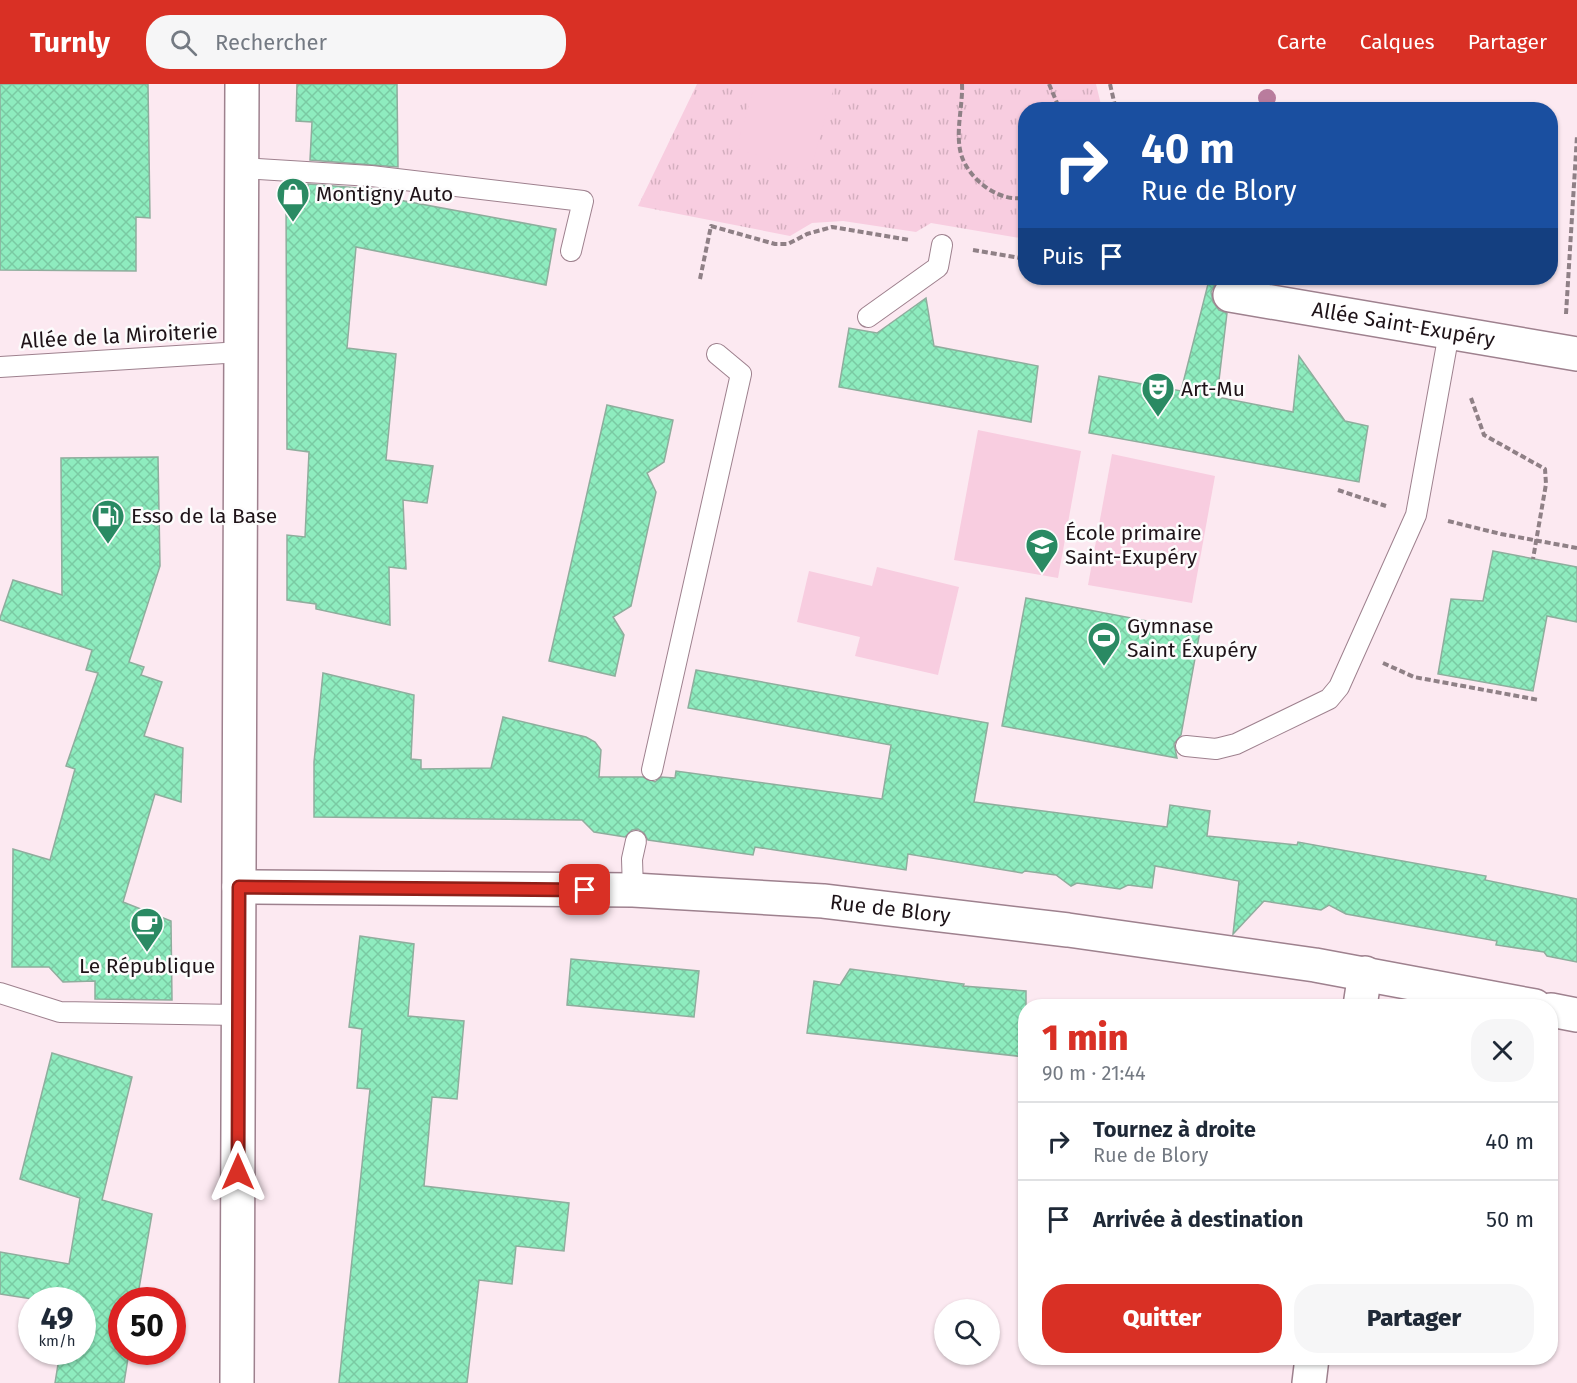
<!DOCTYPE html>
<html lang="fr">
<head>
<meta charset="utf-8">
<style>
	:root { --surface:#fff; --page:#f6f6f7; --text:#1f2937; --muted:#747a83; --line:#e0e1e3; --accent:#d93025 }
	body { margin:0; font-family:"Fira Sans",sans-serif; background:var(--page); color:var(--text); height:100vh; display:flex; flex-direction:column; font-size:22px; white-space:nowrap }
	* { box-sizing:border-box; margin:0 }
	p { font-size:20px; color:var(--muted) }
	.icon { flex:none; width:33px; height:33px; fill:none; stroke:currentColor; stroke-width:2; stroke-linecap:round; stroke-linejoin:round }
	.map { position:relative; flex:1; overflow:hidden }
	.panel { position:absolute; left:1018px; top:915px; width:540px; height:366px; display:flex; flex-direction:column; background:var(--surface); border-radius:24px; box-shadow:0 2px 4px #0004 }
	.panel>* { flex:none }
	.top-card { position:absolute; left:1018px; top:18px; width:540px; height:183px; border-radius:24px; box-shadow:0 2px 4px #0004; background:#1a4fa0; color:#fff; overflow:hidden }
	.buttons { position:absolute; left:934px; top:1215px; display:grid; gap:12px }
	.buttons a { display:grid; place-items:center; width:66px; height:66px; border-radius:50%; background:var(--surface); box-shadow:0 2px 4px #0004; font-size:30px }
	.speed { position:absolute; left:18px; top:1203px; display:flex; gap:12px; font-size:30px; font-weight:700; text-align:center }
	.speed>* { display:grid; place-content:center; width:78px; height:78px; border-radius:50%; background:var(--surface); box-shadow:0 2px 4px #0004; line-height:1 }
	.speed small { font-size:15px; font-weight:400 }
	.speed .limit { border:9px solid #d22; background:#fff; color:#111 }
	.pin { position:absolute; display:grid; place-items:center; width:51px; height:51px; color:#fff; margin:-26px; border-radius:12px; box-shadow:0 3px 9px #0006 }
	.me { position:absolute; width:66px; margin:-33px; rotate:0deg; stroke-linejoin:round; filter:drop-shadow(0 0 4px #0008) }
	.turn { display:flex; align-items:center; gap:21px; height:126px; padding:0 24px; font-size:27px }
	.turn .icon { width:78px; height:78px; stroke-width:2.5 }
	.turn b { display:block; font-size:42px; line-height:51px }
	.then { display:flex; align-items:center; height:57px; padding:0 24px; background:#0003; gap:12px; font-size:22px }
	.round { display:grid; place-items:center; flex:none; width:63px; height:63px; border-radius:24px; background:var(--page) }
	.head { display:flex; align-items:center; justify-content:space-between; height:102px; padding:0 24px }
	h1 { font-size:36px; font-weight:800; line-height:45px; color:var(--accent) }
	.action { display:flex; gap:12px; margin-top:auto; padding:12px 24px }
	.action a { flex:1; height:69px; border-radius:24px; background:var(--accent); color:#fff; font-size:24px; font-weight:800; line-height:69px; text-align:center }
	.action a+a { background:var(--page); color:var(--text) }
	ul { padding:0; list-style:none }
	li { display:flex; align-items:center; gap:18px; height:78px; padding:0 24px; border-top:2px solid var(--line) }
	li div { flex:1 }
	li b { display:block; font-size:22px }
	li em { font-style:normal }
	header { display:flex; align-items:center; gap:36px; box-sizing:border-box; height:84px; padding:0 30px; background:var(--accent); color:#fff }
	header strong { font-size:28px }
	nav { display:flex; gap:33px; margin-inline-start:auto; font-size:21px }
	.search { width:420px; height:54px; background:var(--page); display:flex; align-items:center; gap:15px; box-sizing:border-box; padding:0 21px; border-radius:24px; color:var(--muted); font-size:22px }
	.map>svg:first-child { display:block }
	.grass { fill:url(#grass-tufts) }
	.pitch { fill:#f8cde0 }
	.building { fill:url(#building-cross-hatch); stroke:#8fad9d; stroke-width:1.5 }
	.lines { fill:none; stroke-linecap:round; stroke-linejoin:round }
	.service-casing { stroke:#9e818e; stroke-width:22 }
	.minor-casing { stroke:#9e818e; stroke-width:36 }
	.secondary-casing { stroke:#9e818e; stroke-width:36 }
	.path { stroke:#8f8086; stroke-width:4; stroke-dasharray:6 3; stroke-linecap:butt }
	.service { stroke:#fff; stroke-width:20 }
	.minor { stroke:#fff; stroke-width:33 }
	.secondary { stroke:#fff; stroke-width:33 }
	.tree { fill:#b97c9d }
	.route-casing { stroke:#8d1f18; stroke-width:15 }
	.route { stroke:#d93025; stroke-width:10 }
	.labels { text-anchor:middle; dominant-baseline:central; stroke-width:5; stroke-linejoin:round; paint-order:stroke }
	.poi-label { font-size:21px; fill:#1e1318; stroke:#fcfcfc; text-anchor:start }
	.street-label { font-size:21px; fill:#1e1318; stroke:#fcfcfc }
</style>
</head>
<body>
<header>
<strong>Turnly</strong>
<div class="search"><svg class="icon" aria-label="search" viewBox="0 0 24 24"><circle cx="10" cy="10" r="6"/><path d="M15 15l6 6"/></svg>Rechercher</div>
<nav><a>Carte</a><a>Calques</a><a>Partager</a></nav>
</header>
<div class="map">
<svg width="1577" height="1299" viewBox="0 0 1577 1299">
	<defs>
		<pattern id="grass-tufts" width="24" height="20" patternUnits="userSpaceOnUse" patternTransform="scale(1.5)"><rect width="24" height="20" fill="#f8cde0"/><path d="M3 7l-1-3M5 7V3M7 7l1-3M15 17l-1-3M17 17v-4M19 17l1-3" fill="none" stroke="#d4afbf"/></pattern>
		<pattern id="building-cross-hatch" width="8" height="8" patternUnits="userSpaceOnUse" patternTransform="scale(1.5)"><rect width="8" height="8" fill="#8eecbf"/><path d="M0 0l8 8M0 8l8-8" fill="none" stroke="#7acaa3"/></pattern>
	</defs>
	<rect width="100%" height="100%" fill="#fce9f1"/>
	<!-- grass -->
	<path class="grass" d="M697,0h399l6,25 -76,1v129l-95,-16 -15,9 -73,-11 -31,2 -22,13 -152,-30z"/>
	<!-- pitch -->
	<g class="pitch">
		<path d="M755,0h80l-25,87 -74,-22z"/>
		<path d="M978,346l103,21 -23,127 -104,-18z"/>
		<path d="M1112,370l103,22 -23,127 -104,-18z"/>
		<path d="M877,483l82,20 -21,88 -83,-19 5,-19 -63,-15 12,-51 63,15z"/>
	</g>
	<!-- building -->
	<g class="building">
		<path d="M0,0h148l2,134 -14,-1v54l-136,-1z"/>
		<path d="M297,0h100l1,83 -88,-7 2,-38 -16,-1z"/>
		<path d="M308,100l90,7 1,9 157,29 -10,56 -190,-38 -9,101 49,6 -10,106 47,6 -6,37 -24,-3 3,69 -17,-2 1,58 -74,-16v-5l-29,-4v-65l18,2 4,-85 -22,-3 -1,-252 21,2z"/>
		<path d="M1208,200l7,1 -4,7 2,10 6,8 8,3 -10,84 76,15 6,-56 46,65 23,5 -9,56 -270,-49 10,-57 82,15z"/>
		<path d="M926,214l8,48 104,20 -7,56 -192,-35 10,-59 28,5z"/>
		<path d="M607,321l66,15 -9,42 -17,11 9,19 -25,114 -18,11 11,18 -9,41 -66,-15z"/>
		<path d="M158,373l2,109 -31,96 15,5 -3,8 21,7 -18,54 39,12 -2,54 -26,-8 -32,108 48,19 1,79 -77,-1v-18l-32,1 -14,-15h-37l1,-118 37,11 25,-91 -9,-3 32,-93 -12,-3 6,-20 -92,-30v-2l13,-38 49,15 -1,-137z"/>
		<path d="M1493,467l84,16v55l-30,-6 -14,75 -95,-17 13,-75 32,2z"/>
		<path d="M1026,514l174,33 -19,104 -7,9 3,14 -175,-32z"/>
		<path d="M696,586l292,53 -14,79 193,25 3,-22 40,6 -3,25 90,9 1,-3 188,34 -1,4 92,19v63l-30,-6 -3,-4 -48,-7 1,-4 -151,-27 -17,-9 -8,5 -57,-9 -31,33 6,-53 -84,-15 -3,22 -24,-3 -8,4 -43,-6 -6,3 -15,-11 -31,-4 -3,2 -114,-19 -2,16 -151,-23 -2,8 -105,-15 -4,-7 -6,-4 -6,1 -7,7 -31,-5 -12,-12 -268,-3v-55l9,-89 91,22 -3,64 10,1v9l70,-1 12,-51 83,20 9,5 6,8 -2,27h44l12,5 6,-5 14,1 1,-7 206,28 9,-54 -203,-37z"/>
		<path d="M360,852l54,8 -6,72 56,5 -7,78 -25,-2 -8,89 145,17 -5,48 -48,-5 -4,38 -33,-4 -12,103h-128l31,-294 -13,-1 5,-59 -13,-2z"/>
		<path d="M571,875l128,12 -5,46 -127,-12z"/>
		<path d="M850,885l114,15 -1,2 63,5v66l-219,-24 7,-52 26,4z"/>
		<path d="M52,969l80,24 -30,123 50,14 -15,86h-15v52h7l-5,31h-69l5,-31h22v-52h-43l-39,-6v-42l69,12 11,-66 -60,-19z"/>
	</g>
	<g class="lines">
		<!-- service casing -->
		<g class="service-casing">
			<g id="service">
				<path d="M241,84l130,8 212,25 -12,50"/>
				<path d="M868,233l70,-50 4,-22"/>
				<path d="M0,283l241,-15"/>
				<path d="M1186,662l30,3 20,-5 93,-45 10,-12 77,-172 33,-182"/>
				<path d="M652,686l89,-396 -24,-20"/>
				<path d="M633,806l-1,-31 4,-18"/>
				<path d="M0,909l60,19 178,3"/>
			</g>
		</g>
		<!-- minor casing -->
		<g class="minor-casing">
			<g id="minor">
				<path id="s1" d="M1230,211l347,59"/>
				<path id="s2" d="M239,803l394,3 190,11 245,29 247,35 220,41"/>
				<path d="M1360,922l5,-33"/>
				<path d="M1551,926l26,5"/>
				<path d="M1309,1299l3,-25"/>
			</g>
		</g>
		<!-- secondary casing -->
		<g class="secondary-casing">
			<path id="secondary" d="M237,1299l5,-1299"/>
		</g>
		<!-- path -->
		<g class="path">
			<path d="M962,0c1,22 -7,48 -1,70 7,25 39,50 65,43"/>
			<path d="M1049,0l11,26"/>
			<path d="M1110,0l6,26"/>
			<path d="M973,166l53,9"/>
			<path d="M700,195l11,-53 64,18h13l19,-10 25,-7 78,13"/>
			<path d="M1566,230l11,-178"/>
			<path d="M1471,314l13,37 61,34 1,15 -13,75"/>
			<path d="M1338,406l48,16"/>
			<path d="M1448,437l53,13 76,14"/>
			<path d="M1383,579l31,14 125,23"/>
		</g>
		<!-- service -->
		<use href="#service" class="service"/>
		<!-- minor -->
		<use href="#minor" class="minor"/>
		<!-- secondary -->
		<use href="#secondary" class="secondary"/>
	</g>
	<!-- trees -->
	<circle class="tree" cx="1267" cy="14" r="9"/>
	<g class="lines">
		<!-- route casing -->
		<g class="route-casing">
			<path id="route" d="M238,1088l1,-285 346,3"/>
		</g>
		<!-- route -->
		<use href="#route" class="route"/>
	</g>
	<!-- icons -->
	<defs>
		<g id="shop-pin" transform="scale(1.725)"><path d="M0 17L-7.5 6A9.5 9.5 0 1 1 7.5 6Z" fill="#2a8a63" stroke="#fcfcfc"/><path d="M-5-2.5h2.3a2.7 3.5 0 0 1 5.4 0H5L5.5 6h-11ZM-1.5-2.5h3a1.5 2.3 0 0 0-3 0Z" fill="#fff"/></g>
		<g id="theatre-pin" transform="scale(1.725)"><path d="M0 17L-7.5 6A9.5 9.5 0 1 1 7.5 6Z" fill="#2a8a63" stroke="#fcfcfc"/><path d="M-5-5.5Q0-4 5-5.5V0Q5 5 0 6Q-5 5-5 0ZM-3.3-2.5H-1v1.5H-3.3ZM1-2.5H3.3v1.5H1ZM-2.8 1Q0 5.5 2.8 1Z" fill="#fff"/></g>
		<g id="fuel-pin" transform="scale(1.725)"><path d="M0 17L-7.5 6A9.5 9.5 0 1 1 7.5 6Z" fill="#2a8a63" stroke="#fcfcfc"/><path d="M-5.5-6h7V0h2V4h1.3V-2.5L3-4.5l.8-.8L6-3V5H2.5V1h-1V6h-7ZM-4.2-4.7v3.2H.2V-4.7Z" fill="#fff"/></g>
		<g id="school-pin" transform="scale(1.725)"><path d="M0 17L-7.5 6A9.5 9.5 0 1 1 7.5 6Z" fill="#2a8a63" stroke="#fcfcfc"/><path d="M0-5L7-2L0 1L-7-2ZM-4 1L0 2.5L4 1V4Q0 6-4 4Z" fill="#fff"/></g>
		<g id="stadium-pin" transform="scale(1.725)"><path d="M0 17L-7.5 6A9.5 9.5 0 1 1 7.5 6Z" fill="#2a8a63" stroke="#fcfcfc"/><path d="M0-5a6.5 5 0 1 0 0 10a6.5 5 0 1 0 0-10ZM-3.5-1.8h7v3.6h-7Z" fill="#fff"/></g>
		<g id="cafe-pin" transform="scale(1.725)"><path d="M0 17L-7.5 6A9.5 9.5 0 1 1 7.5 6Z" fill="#2a8a63" stroke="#fcfcfc"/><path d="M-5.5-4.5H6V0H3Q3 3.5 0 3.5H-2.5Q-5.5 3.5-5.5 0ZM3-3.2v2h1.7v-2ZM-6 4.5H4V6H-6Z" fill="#fff"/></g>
	</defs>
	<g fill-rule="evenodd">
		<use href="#shop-pin" x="293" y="110"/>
		<use href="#theatre-pin" x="1158" y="305"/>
		<use href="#fuel-pin" x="108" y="432"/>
		<use href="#school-pin" x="1042" y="461"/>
		<use href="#stadium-pin" x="1104" y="554"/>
		<use href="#cafe-pin" x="147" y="840"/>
	</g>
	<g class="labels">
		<!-- poi labels -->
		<g class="poi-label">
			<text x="316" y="110">Montigny Auto</text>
			<text x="1181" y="305">Art-Mu</text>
			<text x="131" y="432">Esso de la Base</text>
			<text x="1065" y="449">École primaire<tspan x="1065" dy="24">Saint-Exupéry</tspan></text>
			<text x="1127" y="542">Gymnase<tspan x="1127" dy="24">Saint Éxupéry</tspan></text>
			<text x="147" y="882" text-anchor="middle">Le République</text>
		</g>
		<!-- street labels -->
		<g class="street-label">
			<text stroke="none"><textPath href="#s1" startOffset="176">Allée Saint-Exupéry</textPath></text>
			<text transform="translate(119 252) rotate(-3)">Allée de la Miroiterie</text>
			<text stroke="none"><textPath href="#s2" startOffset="652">Rue de Blory</textPath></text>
		</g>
	</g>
</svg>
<div class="buttons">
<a><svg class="icon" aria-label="search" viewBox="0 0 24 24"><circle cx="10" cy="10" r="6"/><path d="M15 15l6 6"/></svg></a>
</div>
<div class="speed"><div>49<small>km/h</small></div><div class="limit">50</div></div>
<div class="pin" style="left:585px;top:806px;background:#d93025"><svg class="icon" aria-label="arrive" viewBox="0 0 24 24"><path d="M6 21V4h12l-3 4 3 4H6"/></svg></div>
<svg class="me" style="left:238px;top:1088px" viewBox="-20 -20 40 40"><path d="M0-17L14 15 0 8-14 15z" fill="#d93025" stroke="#fff" stroke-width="4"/></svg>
<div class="top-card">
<div class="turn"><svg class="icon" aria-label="right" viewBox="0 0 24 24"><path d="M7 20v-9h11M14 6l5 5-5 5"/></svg><div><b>40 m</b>Rue de Blory</div></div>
<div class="then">Puis<svg class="icon" aria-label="arrive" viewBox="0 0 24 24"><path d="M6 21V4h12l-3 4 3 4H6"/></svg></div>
</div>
<section class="panel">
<div class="head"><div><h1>1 min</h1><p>90 m · 21:44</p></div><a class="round"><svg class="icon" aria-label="close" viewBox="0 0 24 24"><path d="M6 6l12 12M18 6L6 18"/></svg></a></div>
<ul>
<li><svg class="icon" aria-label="right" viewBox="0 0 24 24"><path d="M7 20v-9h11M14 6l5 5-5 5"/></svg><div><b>Tournez à droite</b><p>Rue de Blory</p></div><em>40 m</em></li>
<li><svg class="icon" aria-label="arrive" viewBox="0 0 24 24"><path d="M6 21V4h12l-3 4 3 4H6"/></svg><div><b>Arrivée à destination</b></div><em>50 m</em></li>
</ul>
<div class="action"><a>Quitter</a><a>Partager</a></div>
</section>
</div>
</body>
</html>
